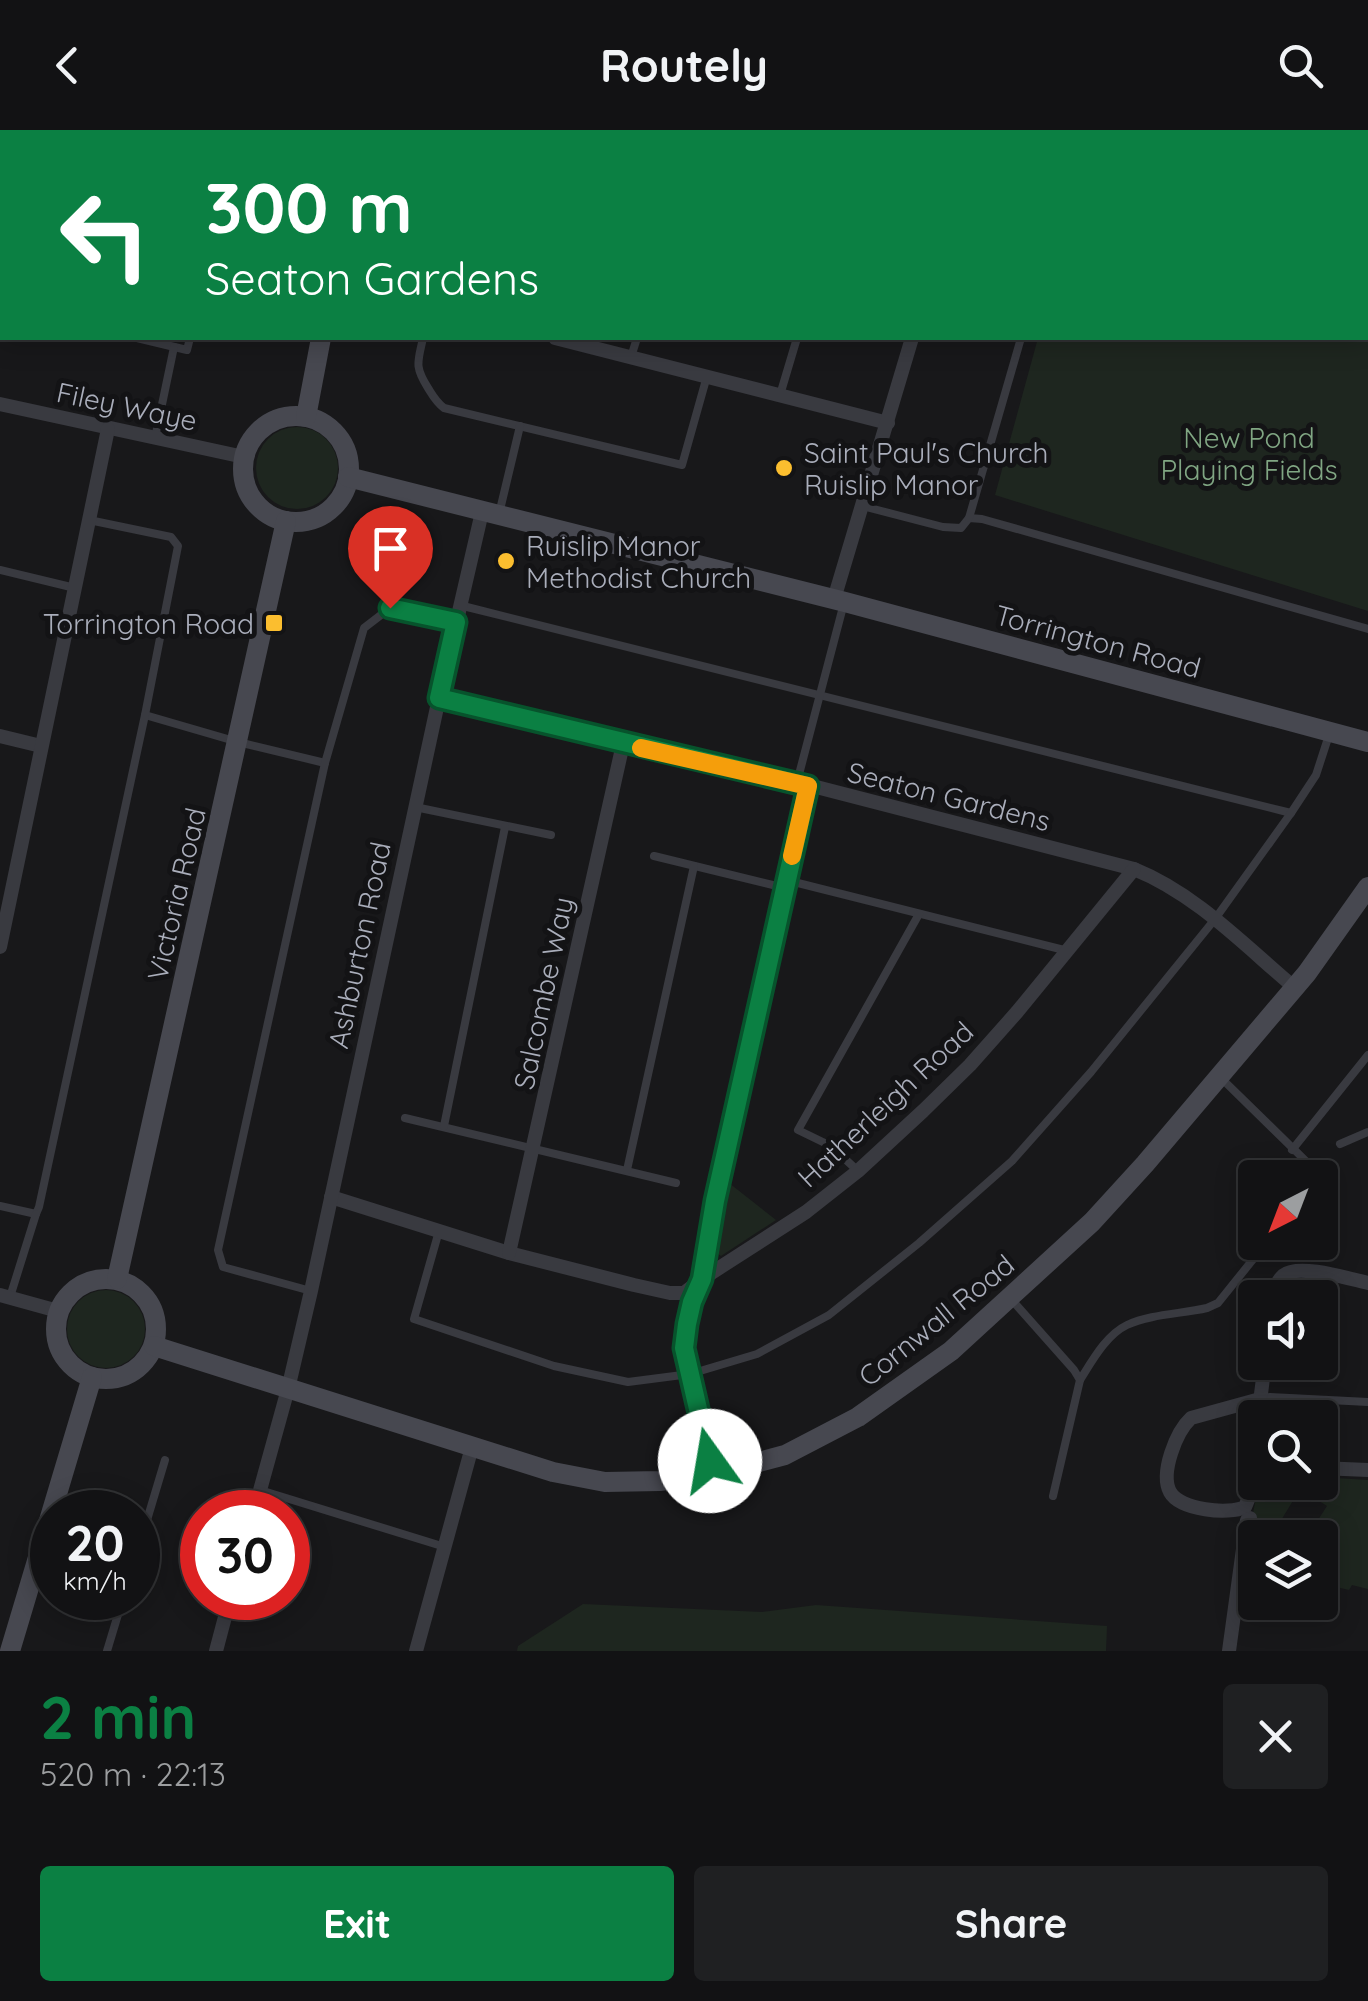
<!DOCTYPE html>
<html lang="en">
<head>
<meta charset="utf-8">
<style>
	:root { --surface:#121214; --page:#1f2022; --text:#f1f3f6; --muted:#9c9ea0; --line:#313234; --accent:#0b8043 }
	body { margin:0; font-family:Quicksand,sans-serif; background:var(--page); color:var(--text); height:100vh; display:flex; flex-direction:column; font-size:38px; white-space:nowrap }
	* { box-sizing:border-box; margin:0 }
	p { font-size:32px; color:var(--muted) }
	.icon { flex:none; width:55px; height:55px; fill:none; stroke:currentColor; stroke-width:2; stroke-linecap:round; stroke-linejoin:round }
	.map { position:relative; height:1521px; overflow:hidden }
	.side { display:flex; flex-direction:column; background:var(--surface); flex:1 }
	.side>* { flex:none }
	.banner { position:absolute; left:0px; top:0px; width:1370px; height:210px; box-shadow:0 5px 25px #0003,0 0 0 2px var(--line); background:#0b8043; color:#fff; overflow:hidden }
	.needle { width:65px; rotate:222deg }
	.fabs { position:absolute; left:1238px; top:1030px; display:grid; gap:20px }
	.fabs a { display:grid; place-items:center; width:100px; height:100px; border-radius:10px; background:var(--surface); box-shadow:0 5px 25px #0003,0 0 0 2px var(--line); font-size:50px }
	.speed { position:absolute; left:30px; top:1360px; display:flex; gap:20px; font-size:50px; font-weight:700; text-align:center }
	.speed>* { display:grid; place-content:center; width:130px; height:130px; border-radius:50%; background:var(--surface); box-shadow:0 5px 25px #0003,0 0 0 2px var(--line); line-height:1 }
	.speed small { font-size:25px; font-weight:400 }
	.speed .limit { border:15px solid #d22; background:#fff; color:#111 }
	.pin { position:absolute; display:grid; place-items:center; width:85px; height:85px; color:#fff; margin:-102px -42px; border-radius:50% 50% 50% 0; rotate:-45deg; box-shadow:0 0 10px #0007 }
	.pin .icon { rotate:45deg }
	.me { position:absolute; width:110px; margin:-55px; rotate:347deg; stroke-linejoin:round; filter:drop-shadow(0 0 8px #0008) }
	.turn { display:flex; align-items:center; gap:35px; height:210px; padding:0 40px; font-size:45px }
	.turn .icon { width:130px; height:130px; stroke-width:2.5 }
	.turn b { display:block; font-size:70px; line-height:85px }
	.round { display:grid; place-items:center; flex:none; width:105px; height:105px; border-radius:10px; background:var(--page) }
	.head { display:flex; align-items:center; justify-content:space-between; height:170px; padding:0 40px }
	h1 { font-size:60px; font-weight:800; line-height:75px; color:var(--accent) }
	.primary-button { display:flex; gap:20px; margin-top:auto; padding:20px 40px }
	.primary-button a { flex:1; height:115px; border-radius:10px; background:var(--accent); color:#fff; font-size:40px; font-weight:800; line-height:115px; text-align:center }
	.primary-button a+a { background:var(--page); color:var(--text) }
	header { display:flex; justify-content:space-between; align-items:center; height:130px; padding:0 40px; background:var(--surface); font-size:45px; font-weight:800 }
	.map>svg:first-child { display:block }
	.green { fill:#1e261f }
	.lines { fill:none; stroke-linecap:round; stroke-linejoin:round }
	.lane { stroke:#393a40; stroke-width:8 }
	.street { stroke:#393a40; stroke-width:14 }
	.secondary { stroke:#474850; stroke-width:20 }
	.route-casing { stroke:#07532c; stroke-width:25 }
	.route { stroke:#0b8043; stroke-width:18 }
	.slow { stroke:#f59e0b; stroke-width:18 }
	.poi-dot { fill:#fbbe2f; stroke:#131315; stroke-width:4 }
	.labels { text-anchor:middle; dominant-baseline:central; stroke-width:10; stroke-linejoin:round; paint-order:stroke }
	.street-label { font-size:28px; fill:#aaaebb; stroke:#131315 }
	.park-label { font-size:28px; fill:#80a683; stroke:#131315 }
	.poi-label { font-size:28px; fill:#aaaebb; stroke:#131315; text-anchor:start }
</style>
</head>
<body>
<header><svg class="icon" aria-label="back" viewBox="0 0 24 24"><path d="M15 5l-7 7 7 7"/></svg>Routely<svg class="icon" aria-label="search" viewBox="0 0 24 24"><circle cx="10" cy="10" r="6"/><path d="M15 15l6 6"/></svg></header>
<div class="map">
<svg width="1368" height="1521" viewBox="0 0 1368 1521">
	<rect width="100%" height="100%" fill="#18181a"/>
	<!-- green -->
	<g class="green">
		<path d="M1095,0h273v481l-373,-116 43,-157h330v-206h-273z"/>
		<circle cx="297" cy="338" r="41"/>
		<path d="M729,1053l47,37 -55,36 -7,-5v-6z"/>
		<circle cx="106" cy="1199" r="39"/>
		<path d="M1320,1347l48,3v109l-16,-4 -3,5 -17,-4v-10l-12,-2v-36l-13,-1 20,-31 -27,-17 -29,48 -16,1v63l-6,-2 -2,6 -12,-3 24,-119 61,-1z"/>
		<path d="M1260,1473h47l-3,12 -34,-3v-6z"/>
		<path d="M583,1474l179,8 54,-7 291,21 -1,25h-589l1,-5z"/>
	</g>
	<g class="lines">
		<!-- lane -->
		<g class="lane">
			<path d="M84,0l10,2"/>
			<path d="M255,2v-2"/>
			<path d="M463,2l1,-2"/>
			<path d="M685,2v-2"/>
			<path d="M848,2l1,-2"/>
			<path d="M1080,2v-2"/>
			<path d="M0,173l2,1"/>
			<path d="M137,208l50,12 3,-12"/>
			<path d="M423,208c-5,24 -9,28 5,50 5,8 8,14 16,20l238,57 25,-89"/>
			<path d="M631,227l6,-19"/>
			<path d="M780,265l17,-57"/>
			<path d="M155,308l19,-91"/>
			<path d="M862,376l81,21 18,1 8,-10 13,1 386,110"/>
			<path d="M499,384l21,-88"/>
			<path d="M969,388l52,-180"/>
			<path d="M0,440l75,18"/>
			<path d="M459,475l832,208"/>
			<path d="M145,585l93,27 87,21"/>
			<path d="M797,652l47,-179"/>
			<path d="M415,677l136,28"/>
			<path d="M654,726l131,32"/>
			<path d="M786,750l282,71"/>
			<path d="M1220,947l95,93 -1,8"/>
			<path d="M405,988l271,65"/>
			<path d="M444,996l61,-299"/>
			<path d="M1340,1014l28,-12"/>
			<path d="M1292,1020l76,-95"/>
			<path d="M627,1040l67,-304"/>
			<path d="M858,1041l-27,-25 -33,-16 121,-216"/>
			<path d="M0,1076l36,8 3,-7 106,-492 33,-169 -7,-9 -82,-17"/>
			<path d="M439,1101l-25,88 140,47 74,16 62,-8 67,-20 72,-39 90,-72 93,-82 79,-89 124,-153 76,-106 25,-38 13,-40"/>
			<path d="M311,1161l-88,-24 -5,-17 107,-487 39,-135 26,-20 66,15"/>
			<path d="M10,1167l26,-83"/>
			<path d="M1011,1169l63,71 6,10 -27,116"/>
			<path d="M1080,1250c12,-19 26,-45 47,-55 24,-11 54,-11 80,-17l11,-5 49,-61"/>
			<path d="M1260,1269l10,-2 98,5"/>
			<path d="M260,1360l185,57"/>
			<path d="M138,1420l27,-90"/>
			<path d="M107,1521l16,-53"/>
		</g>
		<!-- street -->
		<g class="street">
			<path d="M579,0l12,2"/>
			<path d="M156,2l1,-2"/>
			<path d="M564,2l1,-2"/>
			<path d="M971,2l1,-2"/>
			<path d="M0,74l2,1"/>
			<path d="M555,208l333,85"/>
			<path d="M0,274l244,53"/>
			<path d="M834,469l78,-261"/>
			<path d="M439,568l184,46 174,38 337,87c62,25 110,76 161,119"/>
			<path d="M0,606l41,10"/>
			<path d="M0,817l108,-518"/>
			<path d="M331,1067l178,56 125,32 36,8h14l18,-14 104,-67 52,-41 65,-60 47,-46 47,-53 117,-143"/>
			<path d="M509,1123l114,-509"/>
			<path d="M0,1165l58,16"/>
			<path d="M1273,1168c2,-9 4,-18 11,-23 15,-12 66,4 84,8"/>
			<path d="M1258,1288l7,-56"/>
			<path d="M1255,1321l-5,44 -5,12c-16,8 -65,3 -75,-15 -10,-19 6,-60 21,-74l69,-19"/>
			<path d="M1320,1338l48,2"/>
			<path d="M713,1344l-29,-125 3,-24 5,-23 10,-23 13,-78 93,-415"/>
			<path d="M254,1382l34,-123 23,-98 128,-593 43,-186"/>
			<path d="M216,1521l14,-53"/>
			<path d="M416,1521l56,-204"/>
			<path d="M1229,1521l18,-131 3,-2"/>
		</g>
		<!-- secondary -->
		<g class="secondary">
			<path d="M361,2l1,-2"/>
			<circle cx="296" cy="339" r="53"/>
			<path d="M306,287l15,-79"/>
			<path d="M348,347l497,125 523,140"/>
			<circle cx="106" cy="1199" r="50"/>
			<path d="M117,1149l169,-758"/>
			<path d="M154,1216l399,126 52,10 55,-1 53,-7 72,-19 73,-38 93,-66 141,-129 53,-58 162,-191 61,-86"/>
			<path d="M10,1521l82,-274"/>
		</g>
	</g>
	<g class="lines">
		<!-- route casing -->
		<g class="route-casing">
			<path id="route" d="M390,478l66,14 -17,76 369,88 -93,415 -13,78 -10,23 -5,22 -3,24 26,113"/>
		</g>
		<!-- route -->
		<use href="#route" class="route"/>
		<!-- slow -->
		<path class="slow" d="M641,618l167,38 -16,70"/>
	</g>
	<!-- markers -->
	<g class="poi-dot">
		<circle cx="784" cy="338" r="10"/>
		<circle cx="506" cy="431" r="10"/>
		<rect x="264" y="483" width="20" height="20" rx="5"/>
	</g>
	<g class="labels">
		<!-- street labels -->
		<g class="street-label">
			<text transform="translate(127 276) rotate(12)">Filey Waye</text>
			<text transform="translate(1098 511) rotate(15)">Torrington Road</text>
			<text transform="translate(949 666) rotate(14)">Seaton Gardens</text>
			<text transform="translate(176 764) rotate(-77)">Victoria Road</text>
			<text transform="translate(359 815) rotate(-78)">Ashburton Road</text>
			<text transform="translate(543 863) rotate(-78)">Salcombe Way</text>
			<text transform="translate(885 974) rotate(-43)">Hatherleigh Road</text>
			<text transform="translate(936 1190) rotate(-39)">Cornwall Road</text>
		</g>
		<!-- park labels -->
		<g class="park-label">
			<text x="1249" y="307">New Pond<tspan x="1249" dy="32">Playing Fields</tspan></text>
		</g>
		<!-- poi labels -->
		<g class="poi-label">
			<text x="804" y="322">Saint Paul's Church<tspan x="804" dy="32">Ruislip Manor</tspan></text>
			<text x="526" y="415">Ruislip Manor<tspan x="526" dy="32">Methodist Church</tspan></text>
			<text x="254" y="493" text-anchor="end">Torrington Road</text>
		</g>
	</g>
</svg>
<div class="fabs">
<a><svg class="needle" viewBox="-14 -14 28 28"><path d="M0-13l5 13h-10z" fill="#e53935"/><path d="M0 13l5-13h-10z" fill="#9c9ea0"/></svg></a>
<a><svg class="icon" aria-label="sound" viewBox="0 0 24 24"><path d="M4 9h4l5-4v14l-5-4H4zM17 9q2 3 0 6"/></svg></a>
<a><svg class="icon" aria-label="search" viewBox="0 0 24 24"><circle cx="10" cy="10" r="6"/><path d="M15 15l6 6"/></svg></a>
<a><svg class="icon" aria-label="layers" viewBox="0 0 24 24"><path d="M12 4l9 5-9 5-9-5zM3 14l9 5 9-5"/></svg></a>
</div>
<div class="speed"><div>20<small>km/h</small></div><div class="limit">30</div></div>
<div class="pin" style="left:390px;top:478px;background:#d93025"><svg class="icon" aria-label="arrive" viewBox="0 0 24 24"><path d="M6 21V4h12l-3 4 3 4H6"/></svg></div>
<svg class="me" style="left:710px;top:1331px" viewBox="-20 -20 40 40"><circle r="19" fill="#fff"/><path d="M0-13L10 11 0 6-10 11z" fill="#0b8043"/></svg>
<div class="banner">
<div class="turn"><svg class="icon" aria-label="left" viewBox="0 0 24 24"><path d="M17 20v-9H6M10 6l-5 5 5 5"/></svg><div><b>300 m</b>Seaton Gardens</div></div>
</div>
</div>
<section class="side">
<div class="head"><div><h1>2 min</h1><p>520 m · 22:13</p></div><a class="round"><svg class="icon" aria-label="close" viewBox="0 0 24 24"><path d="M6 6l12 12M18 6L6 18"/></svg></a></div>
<div class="primary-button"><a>Exit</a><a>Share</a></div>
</section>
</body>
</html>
